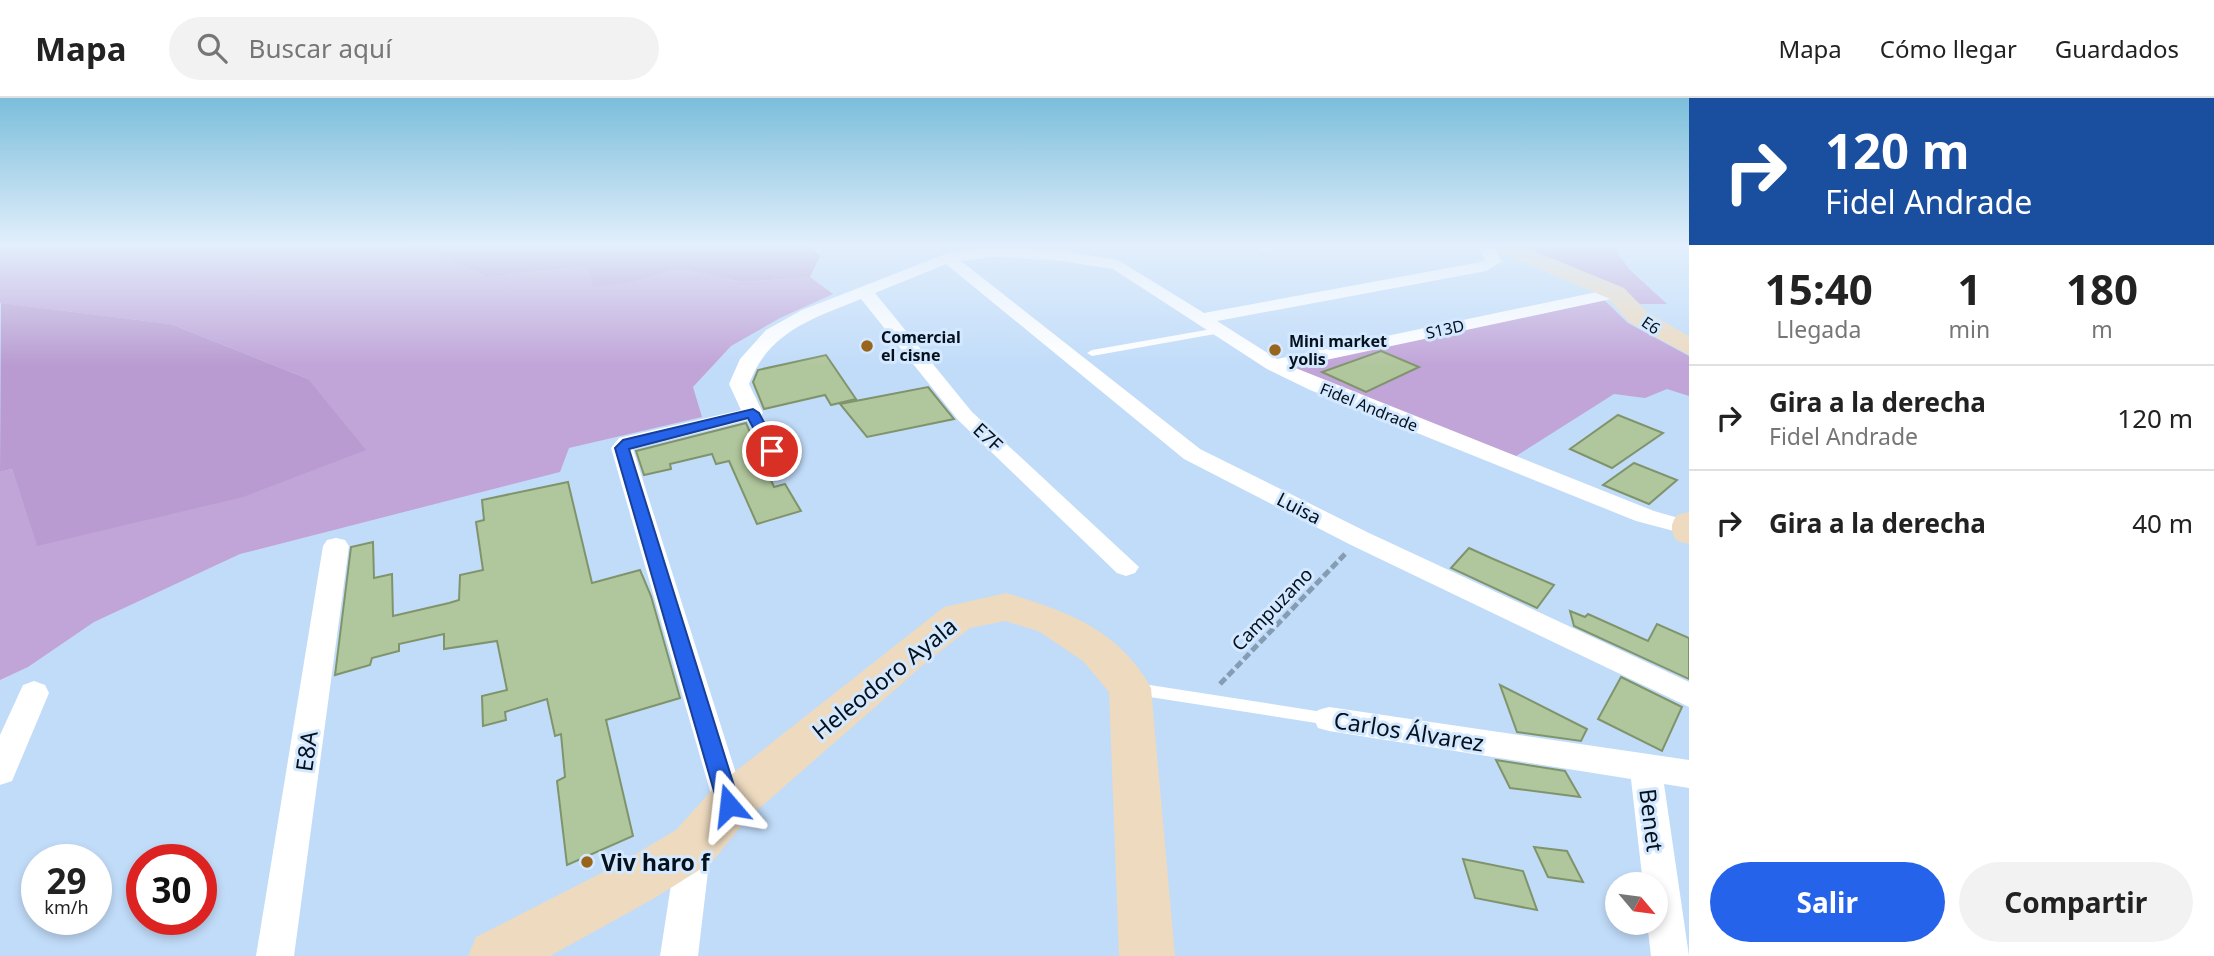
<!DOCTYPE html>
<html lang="es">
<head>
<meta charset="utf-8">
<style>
	:root { --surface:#fff; --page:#f2f2f2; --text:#222; --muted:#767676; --line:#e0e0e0; --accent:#2563eb }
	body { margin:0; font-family:"Noto Sans",sans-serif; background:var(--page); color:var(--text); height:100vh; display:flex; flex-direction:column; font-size:26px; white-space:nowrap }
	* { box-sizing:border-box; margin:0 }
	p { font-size:23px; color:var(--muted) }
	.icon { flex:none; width:38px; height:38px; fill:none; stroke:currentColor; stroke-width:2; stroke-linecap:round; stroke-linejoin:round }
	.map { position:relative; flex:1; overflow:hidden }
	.sheet { display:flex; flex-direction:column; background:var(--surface); width:525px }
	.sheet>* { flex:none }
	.banner { background:#1a4fa0; color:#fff; overflow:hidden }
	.needle { width:46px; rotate:119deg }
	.buttons { position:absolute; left:1605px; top:774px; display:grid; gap:14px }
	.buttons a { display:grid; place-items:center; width:63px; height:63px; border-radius:50%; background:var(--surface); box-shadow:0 4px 10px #0003; font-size:35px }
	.speed { position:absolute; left:21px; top:746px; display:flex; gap:14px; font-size:35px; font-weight:700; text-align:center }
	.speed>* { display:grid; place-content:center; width:91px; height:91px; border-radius:50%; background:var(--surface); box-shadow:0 4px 10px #0003; line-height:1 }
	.speed small { font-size:18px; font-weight:400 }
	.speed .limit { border:10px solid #d22; background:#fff; color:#111 }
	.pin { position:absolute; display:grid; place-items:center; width:60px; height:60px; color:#fff; margin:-30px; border:4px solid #fff; border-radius:50%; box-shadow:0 2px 7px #0007 }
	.me { position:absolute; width:77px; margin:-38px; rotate:343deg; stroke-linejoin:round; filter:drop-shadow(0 0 5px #0008) }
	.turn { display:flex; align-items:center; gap:24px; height:147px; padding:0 21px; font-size:32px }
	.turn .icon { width:91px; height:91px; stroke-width:2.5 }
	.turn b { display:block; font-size:49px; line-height:60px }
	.eta { display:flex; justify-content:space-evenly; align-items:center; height:119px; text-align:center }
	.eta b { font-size:42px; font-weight:700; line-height:49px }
	.primary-button { display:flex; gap:14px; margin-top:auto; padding:14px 21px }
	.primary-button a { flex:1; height:80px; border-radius:42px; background:var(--accent); color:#fff; font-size:28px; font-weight:700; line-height:80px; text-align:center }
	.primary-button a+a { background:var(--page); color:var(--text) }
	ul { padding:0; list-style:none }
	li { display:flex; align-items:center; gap:21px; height:105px; padding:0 21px; border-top:2px solid var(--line) }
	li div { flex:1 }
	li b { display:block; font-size:26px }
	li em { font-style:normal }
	header { display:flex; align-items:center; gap:42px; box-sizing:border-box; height:98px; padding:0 35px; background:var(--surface); border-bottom:2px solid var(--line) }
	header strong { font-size:33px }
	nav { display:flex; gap:38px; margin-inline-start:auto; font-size:24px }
	.search { width:490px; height:63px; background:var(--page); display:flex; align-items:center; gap:18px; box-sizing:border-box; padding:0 24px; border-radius:38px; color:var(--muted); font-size:26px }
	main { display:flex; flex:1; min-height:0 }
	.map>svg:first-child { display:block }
	.green { fill:#c1a4d8 }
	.forest { fill:#b99bd1 }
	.building { fill:#b0c69c; stroke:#80946c; stroke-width:2 }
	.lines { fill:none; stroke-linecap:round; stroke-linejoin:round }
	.path { stroke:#859cb3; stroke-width:5; stroke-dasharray:8 3.5; stroke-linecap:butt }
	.lane { fill:#fff; fill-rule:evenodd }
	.street { fill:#fff; fill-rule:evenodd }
	.secondary { fill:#eddabf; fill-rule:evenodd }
	.route { fill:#2563eb; stroke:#184099; stroke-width:2 }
	.poi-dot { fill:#99641b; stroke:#d4e9ff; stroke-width:2.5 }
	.labels { text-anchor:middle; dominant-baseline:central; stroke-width:6; stroke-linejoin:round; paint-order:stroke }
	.far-street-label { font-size:16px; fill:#05111d; stroke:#d4e9ff }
	.far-poi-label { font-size:16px; font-weight:bold; fill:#05111d; stroke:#d4e9ff; text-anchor:start }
	.street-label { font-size:19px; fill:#05111d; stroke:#d4e9ff }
	.near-street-label { font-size:23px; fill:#05111d; stroke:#d4e9ff }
	.near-poi-label { font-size:23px; font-weight:bold; fill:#05111d; stroke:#d4e9ff; text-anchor:start }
</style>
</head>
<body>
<header>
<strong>Mapa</strong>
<div class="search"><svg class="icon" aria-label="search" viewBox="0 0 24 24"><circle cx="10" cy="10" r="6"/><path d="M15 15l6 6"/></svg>Buscar aquí</div>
<nav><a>Mapa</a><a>Cómo llegar</a><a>Guardados</a></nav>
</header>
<main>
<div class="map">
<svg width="1689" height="858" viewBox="0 0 1689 858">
	<rect width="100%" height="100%" fill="#c1dcf9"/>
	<!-- green -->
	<g class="green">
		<path d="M0,148l239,2 166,-2 25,6 57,25 100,-11 6,20 40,-4 44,-13 66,13 67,-5 23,17 -53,24 -49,28 -38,41 9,30 -133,31 -9,24 -320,82 -146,68 -66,45 -28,13v-208l12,-3 25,76 271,-166 -137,-55 -171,-21z"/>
		<path d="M1513,148h100l16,23 38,35h-27l-13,-11z"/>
		<path d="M1602,200l26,25 61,33v40l-22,-7 -22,9 -31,-4 -101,64 -197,-76 -25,-17z"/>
	</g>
	<!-- forest -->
	<g class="forest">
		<path d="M405,148h410l-2,3 7,7 -10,21 -67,5 -66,-13 -44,13 -40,5 -6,-21 -100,11 -57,-25z"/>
		<path d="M1,205l170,21 137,55 58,71 -123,47 -206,49 -25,-77 -12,3z"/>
	</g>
	<!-- building -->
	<g class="building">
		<path d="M1381,253l38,16 -53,25 -44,-20z"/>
		<path d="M826,257l30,44 -25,6 -6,-10 -61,14 -11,-27 5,-12z"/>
		<path d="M928,289l26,32 -87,18 -27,-33z"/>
		<path d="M1618,317l45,18 -51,35 -42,-19z"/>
		<path d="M746,325l28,64 11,-3 16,27 -44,13 -28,-63 -13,3 -4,-10 -42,10 1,5 -27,6 -8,-24z"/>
		<path d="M1634,365l43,17 -28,24 -46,-19z"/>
		<path d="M568,384l24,101 48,-13 11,26 29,102 -74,22 27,116 -66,29 -10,-84 8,-4 -4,-43 -6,2 -8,-37 -42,13 1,8 -23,6 -1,-30 25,-6 -10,-49 -53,8v-15l-45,10v7l-27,7 -2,7 -35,10 16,-128 22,-5 1,36 18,-4 1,42 56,-13 10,-3 1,-25 23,-5 -7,-48 8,-2 -2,-20z"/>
		<path d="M1469,450l22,10 63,27 -17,23 -86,-40z"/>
		<path d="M1570,513l15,6 3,-3 60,27 9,-17 32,14v41l-115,-53z"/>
		<path d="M1621,579l61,30 -20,44 -64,-32z"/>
		<path d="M1500,587l87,44 -6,12 -64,-9z"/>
		<path d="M1496,662l69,11 15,26 -70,-9z"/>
		<path d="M1534,749l33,4 16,31 -35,-5z"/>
		<path d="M1463,761l60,12 14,39 -62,-12z"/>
	</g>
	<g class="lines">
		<!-- path -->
		<path class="path" d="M1220,586l125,-130"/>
		<!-- lane -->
		<g class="lane">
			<path d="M1223,229l5,3 -2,2 -134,24 -5,-3 5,-3z"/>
			<path d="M753,312l5,3 19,38 -1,2 -4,1 -5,-3 -19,-38z"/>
			<path d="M1137,585l192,30 5,2 3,4 -3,4 -5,2 -192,-30 -5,-2 -2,-4 2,-4z"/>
		</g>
		<!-- street -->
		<g class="street">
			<path d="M1255,148h18l1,1 -8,5z"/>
			<path d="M1477,148h15l10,15 -16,10 -269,50 60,38 339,-71 6,1 2,4 -8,5 -323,69 361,144 35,10v14l-53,-14 -326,-131 -43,-21 -154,-100 -50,-8 -70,-4 -32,4 239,188 169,84 320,149v25l-338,-162 -167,-86 -238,-195 -71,29 97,119 167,155 -4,6 -9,3 -9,-3 -159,-153 -97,-121c-49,20 -92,32 -112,85l14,29 -3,4 -127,32 113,356 -5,10 -12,5 -12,-5 -106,-367 8,-10 122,-28 -12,-26 11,-25 26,-29 36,-20 146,-57 45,-6 70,4 55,9 86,53 277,-51 4,-2z"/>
			<path d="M336,440l9,2 4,6 -55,410h-38l67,-410 4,-6z"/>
			<path d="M34,583l11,4 4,8 -37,88 -12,4v-50l23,-50z"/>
			<path d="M1329,609l360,53v28l-25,-4 25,172h-38l-4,-34h9v-38h-13l-12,-105 -302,-48 -11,-3 -4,-9 4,-9z"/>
			<path d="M694,732l12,5 5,11 -13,110h-38l17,-110 5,-11z"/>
		</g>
		<!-- secondary -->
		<g class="secondary">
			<path d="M1493,148h29l102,42 23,24 42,24v19l-60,-33 -21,-24 -112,-47z"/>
			<path d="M1689,414v32l-12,-3c-7,-10 -7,-16 0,-26z"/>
			<path d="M1006,495c59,17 114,37 145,95l24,268h-56l-10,-264 -26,-31 -45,-30 -33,-10 -35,7 -47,37 -177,155 -34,42 -59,37 -103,57h-82l8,-19 141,-72 59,-35 36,-40 232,-183z"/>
		</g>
	</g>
	<!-- sky -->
	<linearGradient id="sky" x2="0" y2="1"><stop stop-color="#7bbedb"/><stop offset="0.55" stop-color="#e3effc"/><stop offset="1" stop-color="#e3effc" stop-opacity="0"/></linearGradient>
	<rect width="1689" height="268" fill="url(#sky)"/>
	<!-- route -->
	<path class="route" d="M753,311l6,4 20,38 -2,3h-10l-19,-36 -119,31 111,356 -3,7 -8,2 -8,-2 -3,-7 -103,-357 8,-8z"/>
	<!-- markers -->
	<g class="poi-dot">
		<circle cx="867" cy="248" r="7"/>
		<circle cx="1275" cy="252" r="7"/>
		<circle cx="587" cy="764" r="7"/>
	</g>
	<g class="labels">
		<!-- far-street labels -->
		<g class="far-street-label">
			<text transform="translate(1651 227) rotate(34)">E6</text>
			<text transform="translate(1445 231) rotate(-12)">S13D</text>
			<text transform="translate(1369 309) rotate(22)">Fidel Andrade</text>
		</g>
		<!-- far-poi labels -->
		<g class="far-poi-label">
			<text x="881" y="239">Comercial<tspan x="881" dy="18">el cisne</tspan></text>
			<text x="1289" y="243">Mini market<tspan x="1289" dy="18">yolis</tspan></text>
		</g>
		<!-- street labels -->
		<g class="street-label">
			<text transform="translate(988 339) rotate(43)">E7F</text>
			<text transform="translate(1299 410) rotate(27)">Luisa</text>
			<text transform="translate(1272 511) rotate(-46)">Campuzano</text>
		</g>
		<!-- near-street labels -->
		<g class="near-street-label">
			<text transform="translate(884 580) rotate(-39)">Heleodoro Ayala</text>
			<text transform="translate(1409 633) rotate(9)">Carlos Álvarez</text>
			<text transform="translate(306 653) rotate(-82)">E8A</text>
			<text transform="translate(1652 722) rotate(83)">Benet</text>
		</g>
		<!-- near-poi labels -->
		<g class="near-poi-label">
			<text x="601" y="764">Viv haro f</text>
		</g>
	</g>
</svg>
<div class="buttons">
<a><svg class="needle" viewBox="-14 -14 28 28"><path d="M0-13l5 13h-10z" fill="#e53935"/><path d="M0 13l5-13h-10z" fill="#767676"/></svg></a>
</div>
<div class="speed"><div>29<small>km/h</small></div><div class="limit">30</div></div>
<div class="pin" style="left:772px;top:353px;background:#d93025"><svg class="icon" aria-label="arrive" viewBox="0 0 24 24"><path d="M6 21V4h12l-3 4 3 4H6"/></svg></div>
<svg class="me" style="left:729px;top:707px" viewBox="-20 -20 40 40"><path d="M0-17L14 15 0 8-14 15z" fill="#2563eb" stroke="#fff" stroke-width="4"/></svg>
</div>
<section class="sheet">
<div class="banner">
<div class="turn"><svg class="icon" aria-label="right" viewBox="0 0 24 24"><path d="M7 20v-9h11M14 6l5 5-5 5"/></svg><div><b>120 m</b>Fidel Andrade</div></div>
</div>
<div class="eta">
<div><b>15:40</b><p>Llegada</p></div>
<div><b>1</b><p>min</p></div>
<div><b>180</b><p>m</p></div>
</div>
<ul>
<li><svg class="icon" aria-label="right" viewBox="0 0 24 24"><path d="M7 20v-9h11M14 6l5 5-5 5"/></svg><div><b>Gira a la derecha</b><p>Fidel Andrade</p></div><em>120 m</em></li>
<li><svg class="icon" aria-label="right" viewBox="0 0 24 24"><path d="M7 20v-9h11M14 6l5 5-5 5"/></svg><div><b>Gira a la derecha</b></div><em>40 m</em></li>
</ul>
<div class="primary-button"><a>Salir</a><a>Compartir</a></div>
</section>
</main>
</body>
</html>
